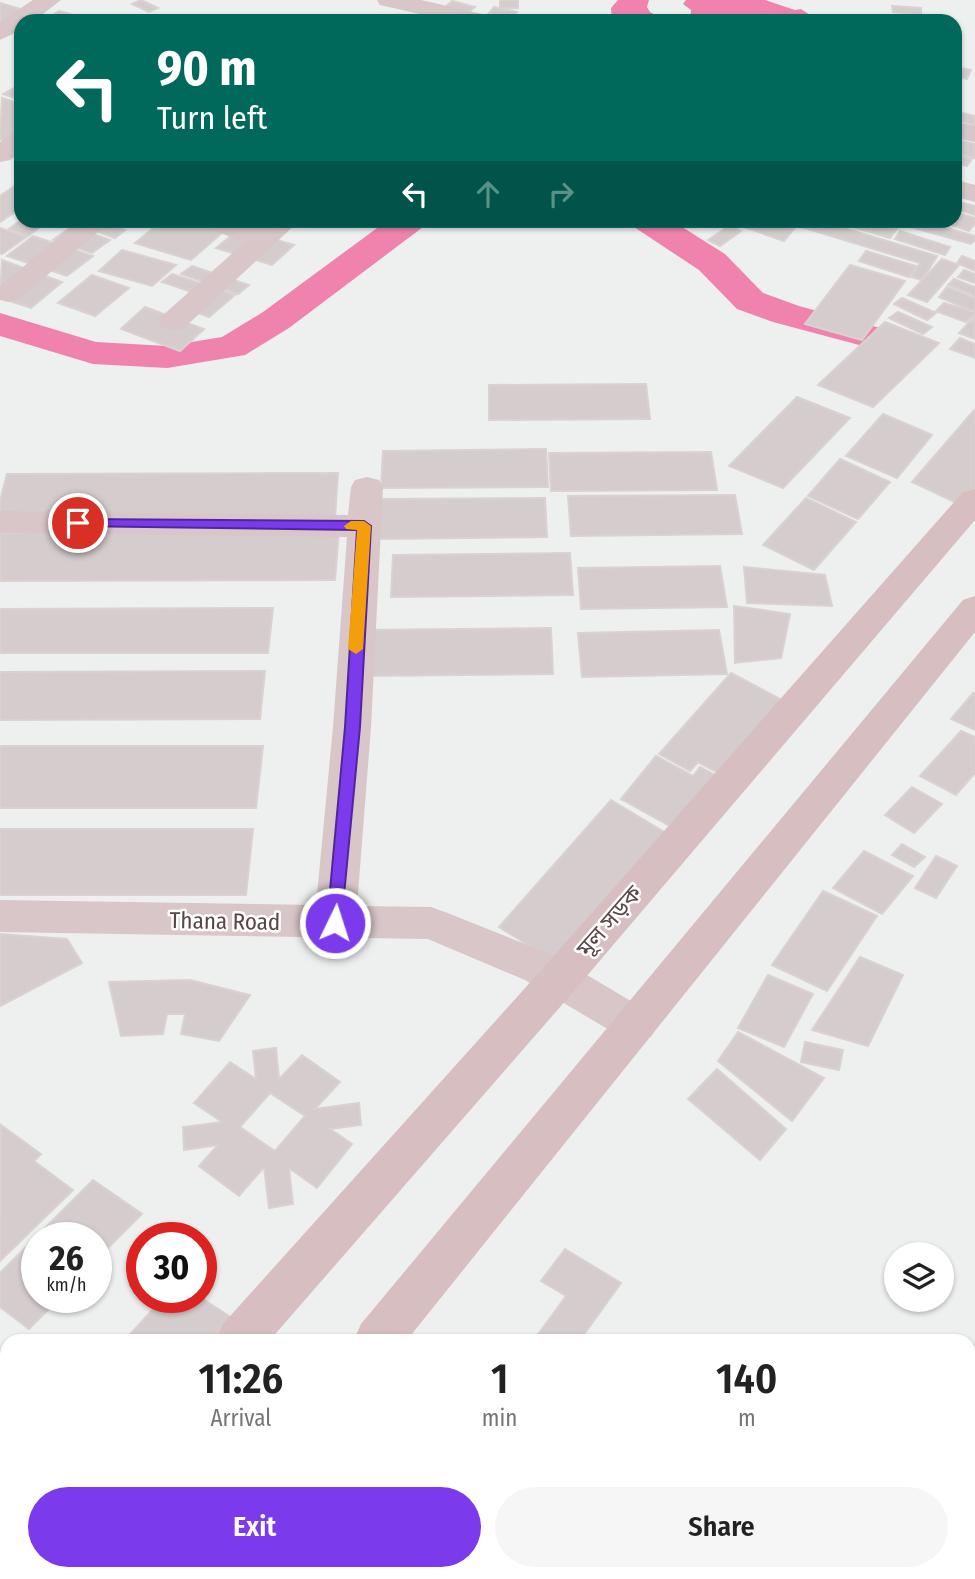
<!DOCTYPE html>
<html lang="en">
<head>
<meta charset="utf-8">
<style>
	:root { --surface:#fff; --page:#f6f6f6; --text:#222; --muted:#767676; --accent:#7c3aed }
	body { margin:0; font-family:"Fira Sans Condensed","Noto Sans Bengali",sans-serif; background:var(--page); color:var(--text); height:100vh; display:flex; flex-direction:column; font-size:26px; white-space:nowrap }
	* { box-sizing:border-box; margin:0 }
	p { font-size:23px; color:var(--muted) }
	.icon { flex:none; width:38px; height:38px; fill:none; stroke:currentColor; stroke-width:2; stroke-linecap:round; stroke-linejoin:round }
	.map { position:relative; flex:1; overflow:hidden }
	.panel { position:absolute; left:0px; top:1334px; width:976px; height:247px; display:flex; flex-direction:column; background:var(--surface); border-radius:21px 21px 0 0; box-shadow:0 2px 5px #0004 }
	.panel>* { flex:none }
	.hud { position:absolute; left:14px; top:14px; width:948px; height:214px; border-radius:21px; box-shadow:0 2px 5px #0004; background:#00695c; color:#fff; overflow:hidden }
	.tools { position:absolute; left:884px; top:1242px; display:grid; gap:14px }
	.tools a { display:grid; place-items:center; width:70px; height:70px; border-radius:50%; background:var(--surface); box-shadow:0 2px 5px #0004; font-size:35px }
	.speed { position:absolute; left:21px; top:1222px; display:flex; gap:14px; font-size:35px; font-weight:700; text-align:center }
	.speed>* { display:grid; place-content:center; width:91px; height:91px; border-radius:50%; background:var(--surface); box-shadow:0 2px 5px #0004; line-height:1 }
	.speed small { font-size:18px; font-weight:400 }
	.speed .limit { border:10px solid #d22; background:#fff; color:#111 }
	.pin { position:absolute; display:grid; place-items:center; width:60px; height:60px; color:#fff; margin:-30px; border:4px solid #fff; border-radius:50%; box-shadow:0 2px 7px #0007 }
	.me { position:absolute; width:77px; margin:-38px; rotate:4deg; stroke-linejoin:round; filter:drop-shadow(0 0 5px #0008) }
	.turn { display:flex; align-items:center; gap:24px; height:147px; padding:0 28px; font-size:32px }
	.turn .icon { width:91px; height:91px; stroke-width:2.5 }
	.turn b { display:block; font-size:49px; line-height:60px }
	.lanes { display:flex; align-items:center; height:66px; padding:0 28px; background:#0003; justify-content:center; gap:35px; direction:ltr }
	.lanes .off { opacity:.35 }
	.eta { display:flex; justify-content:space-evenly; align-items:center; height:119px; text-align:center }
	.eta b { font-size:42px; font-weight:600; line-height:49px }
	.button { display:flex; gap:14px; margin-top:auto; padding:14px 28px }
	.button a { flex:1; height:80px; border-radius:42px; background:var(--accent); color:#fff; font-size:28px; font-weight:600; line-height:80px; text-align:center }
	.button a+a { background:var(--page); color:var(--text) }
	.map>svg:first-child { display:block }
	.water { fill:#f083ae }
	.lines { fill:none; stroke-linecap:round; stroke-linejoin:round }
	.canal { fill:#f083ae; fill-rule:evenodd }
	.building { fill:#d5cdcd; stroke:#d9d2d1; stroke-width:2; fill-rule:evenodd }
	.street { fill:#d8c6c8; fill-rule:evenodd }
	.secondary { fill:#d7bec1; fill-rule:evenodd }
	.route { fill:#7c3aed; stroke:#51269a; stroke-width:2 }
	.slow { fill:#f59e0b }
	.labels { text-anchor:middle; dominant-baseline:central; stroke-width:5; stroke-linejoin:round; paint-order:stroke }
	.street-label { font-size:23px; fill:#5b4547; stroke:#fff }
</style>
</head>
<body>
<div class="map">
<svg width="975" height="1579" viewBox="0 0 975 1579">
	<rect width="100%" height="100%" fill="#edf0ee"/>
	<!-- water -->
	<g class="water">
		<path d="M618,0h31l-2,7 3,5 16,9h-54l-1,-13z"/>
		<path d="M686,0h79l30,10 6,-1 9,6 1,6h-121l1,-11 -8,-6z"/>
	</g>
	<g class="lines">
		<!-- canal -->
		<g class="canal">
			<path d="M388,220h40l-5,7 -134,101 -44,27 -78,13 -74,-4 -93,-28v-23l96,29 71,4 55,-9 41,-25z"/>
			<path d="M629,220h42l54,34 38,39 36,13 118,32 6,8 -6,8 -13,3 -131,-35 -36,-13 -38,-39 -65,-43z"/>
		</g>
	</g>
	<!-- building -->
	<g class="building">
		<path d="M141,0l17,8 -9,4 -17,-8z"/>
		<rect x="500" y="0" width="18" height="8"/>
		<path d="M452,1l23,6 -8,7 -23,-6z"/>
		<path d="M0,3l21,6 -21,14z"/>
		<path d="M892,6l29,2v6l-28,-2z"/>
		<path d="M494,7l23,5 -5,7 -24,-5z"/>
		<path d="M59,11l37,10h-53z"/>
		<path d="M956,67l15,3 -4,9 -11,-3z"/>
		<path d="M14,88l7,2v10l-18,-6z"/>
		<path d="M2,98l19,6v32l-10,7 -11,-4z"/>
		<path d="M959,112l16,4 -1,9 -18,-5z"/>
		<path d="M956,139l19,5v14l-19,-5z"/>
		<path d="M956,154l16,5 -5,7 -11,-3z"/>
		<path d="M20,182l1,26 -21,14v-26z"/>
		<path d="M956,201l19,5v9l-19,-6z"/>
		<path d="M958,213l17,5v5l-6,8 -21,-7 8,-4z"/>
		<path d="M21,220h28l-21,16 -19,-7z"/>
		<path d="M66,220h32l27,10 -10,8z"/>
		<path d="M163,220h52l16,5 -40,35 -56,-17z"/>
		<path d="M738,220h30l26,9 -10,12 -49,-17z"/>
		<path d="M778,220h40l119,36 -15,24 -11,-3 9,-14z"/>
		<path d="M830,220h39l28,9 -7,9z"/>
		<path d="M907,220h13l55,16v4l-4,4 -68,-19z"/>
		<path d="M730,225l11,6 -21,15 -12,-6z"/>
		<path d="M72,226l38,14 -18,13 -39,-13z"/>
		<path d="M0,228l26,9 -24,17 -2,-1z"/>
		<path d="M239,229l55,16 -22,20 -56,-17z"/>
		<path d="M900,231l50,16 -5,8 -50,-16z"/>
		<path d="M33,236l60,20 -26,20 -60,-20z"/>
		<path d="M122,250l54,15 -24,21 -53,-15z"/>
		<path d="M866,251l50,15 -7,11 -50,-16z"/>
		<path d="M962,256l13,5v10l-18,-8z"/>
		<path d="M942,259l17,6 -32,37 -19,-7z"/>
		<path d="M2,260l60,22 -31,26 -31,-10z"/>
		<path d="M850,265l55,16 -43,59 -57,-16z"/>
		<path d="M192,266l57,19 -11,9 -57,-20z"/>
		<path d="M964,270l11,4v9l-17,-6z"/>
		<path d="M172,274l63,21 -26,22 -14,-5 17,-13 -50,-17z"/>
		<path d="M92,275l37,13 -34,28 -37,-13z"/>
		<path d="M954,279l21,8v9l-27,-11z"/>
		<path d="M947,287l28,11v14l-36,-15z"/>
		<path d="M902,298l34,15 -9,7 -33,-16z"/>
		<path d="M944,303l31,9v2l-9,8 -30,-11z"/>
		<path d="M145,307l59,22 -24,22 -59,-22z"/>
		<path d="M898,312l34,15 -9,7 -34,-16z"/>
		<path d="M974,317l1,22 -16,-6z"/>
		<path d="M885,322l54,21 -66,64 -55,-22z"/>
		<path d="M960,338l15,6v14l-25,-9z"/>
		<path d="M646,384l4,35 -161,1v-35z"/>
		<path d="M797,397l53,21 -67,70 -54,-22z"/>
		<path d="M975,409v82l-12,15 -51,-24z"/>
		<path d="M883,414l49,21 -35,43 -51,-22z"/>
		<path d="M546,449l2,38 -167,1 2,-37z"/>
		<path d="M711,452l6,38 -166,1 -2,-38z"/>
		<path d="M840,459l50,23 -32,37 -50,-23z"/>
		<path d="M338,473l-3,45 -335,1v-18l7,-27z"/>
		<path d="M735,495l7,39 -171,2 -3,-40z"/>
		<path d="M545,498l2,39 -171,2 2,-40z"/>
		<path d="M806,498l50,24 -42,48 -51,-25z"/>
		<path d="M339,531l-4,49 -335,1v-48z"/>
		<path d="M570,553l3,42 -182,2 2,-42z"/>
		<path d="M720,566l7,41 -146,2 -3,-41z"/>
		<path d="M744,567l81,8 7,31 -85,-3z"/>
		<path d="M734,606l56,8 -9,44 -46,5z"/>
		<path d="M273,608l-5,45h-268v-44z"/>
		<path d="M551,628l2,46 -188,2 1,-46z"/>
		<path d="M719,630l8,44 -145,3 -4,-44z"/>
		<path d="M265,671l-5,48 -260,1v-48z"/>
		<path d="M731,673l51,27 -62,74 -22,-12 -8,9 -31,-17z"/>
		<path d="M973,693l2,1v36l-24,-11z"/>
		<path d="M961,731l14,6v36l-19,22 -36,-19z"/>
		<path d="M0,746h263l-7,62h-256z"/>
		<path d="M656,756l37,20 7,-9 19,10 -42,53 -56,-31z"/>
		<path d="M912,787l30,17 -28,29 -29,-18z"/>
		<path d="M611,800l55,33 -109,130 -58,-36z"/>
		<path d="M0,829h253l-7,66h-246z"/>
		<path d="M902,844l23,13 -11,10 -22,-12z"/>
		<path d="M864,851l49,25 -31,38 -49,-26z"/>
		<path d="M936,856l21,10 -21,32 -21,-10z"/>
		<path d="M823,891l54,25 -50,75 -55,-26z"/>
		<path d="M0,934l67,5 15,24 -82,43z"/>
		<path d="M860,957l43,18 -35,71 -56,-16z"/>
		<path d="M768,975l45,19 -29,53 -46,-19z"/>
		<path d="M190,980l60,15 -31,46 -38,-7 4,-20h-18l-4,20 -42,2 -12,-54z"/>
		<path d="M738,1032l86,46 -32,43 -74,-60z"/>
		<path d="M805,1042l38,8 -4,20 -38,-8z"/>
		<path d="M276,1048l3,31 23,-24 38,27 -25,27 44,-6 2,22 -31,4 22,15 -35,44 -28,-20 4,36 -24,4 -5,-41 -25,29 -40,-30 19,-21 -34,5 -1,-23 39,-5 -28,-19 36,-41 26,17 -3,-28zM270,1093l35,23 -30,35 -35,-24z"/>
		<path d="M717,1069l69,60 -26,31 -72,-61z"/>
		<path d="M1,1125l40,29 -7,7 39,29 -73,71z"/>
		<path d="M93,1180l49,34 -46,46v-23h-59v60h24l-32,32 -29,-22v-34z"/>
		<path d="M565,1249l56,34 -41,57h-46l32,-44 -25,-15z"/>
		<path d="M164,1297h36l44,29 -12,14h-107z"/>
		<path d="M400,1573h43l9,6h-56z"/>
		<path d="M542,1573h31l6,3 -1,3h-38z"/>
		<path d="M587,1573h8l28,6h-37z"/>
		<path d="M641,1573h55l-1,6h-33z"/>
		<path d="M707,1573h35l-1,6h-35z"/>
		<path d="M748,1573h26l40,6h-66z"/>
		<path d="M828,1573l58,3v3h-57z"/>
	</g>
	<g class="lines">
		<!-- street -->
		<g class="street">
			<path d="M33,0h28l-27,21h-13v9l-21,10v-18z"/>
			<path d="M377,0h44l70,16 3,5h-44l-70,-16z"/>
			<path d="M956,122l19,4v16l-19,-4z"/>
			<path d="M21,131v20l-11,9 -10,2v-20l12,-9z"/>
			<path d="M956,180l19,5v17l-19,-5z"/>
			<path d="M80,220h32l-93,79 -10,3 -9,-2v-14z"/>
			<path d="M196,220h43l21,8 9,-8h31l-116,108 -11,3 -11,-3 -4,-6 4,-6 83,-74 -45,-16z"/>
			<path d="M367,477l12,3 4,7 -12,240 -14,179 74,1 14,5 110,44 96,57 6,12 -6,12 -15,5 -15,-5 -96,-57 -97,-41 -428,-7v-32l316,5 17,-178 14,-190 -347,-4v-22l348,4 3,-28 4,-7z"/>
		</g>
		<!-- secondary -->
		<g class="secondary">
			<path d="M975,489v31l-401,471 -304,349h-54l7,-16 321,-357 419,-475z"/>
			<path d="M975,596v36l-568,708h-53l7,-16 602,-724z"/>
			<path d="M7,1568v5h53l-2,6h-55z"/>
			<path d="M162,1573h55l-2,6h-55z"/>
		</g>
	</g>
	<!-- route -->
	<path class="route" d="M78,519l286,2 7,5 -11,201 -19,200h-12l-2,-4 18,-196 12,-197 -284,-4v-6z"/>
	<!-- slow -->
	<path class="slow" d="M364,521l7,5 -8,123 -7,5 -8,-5 9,-119 -11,-1 -2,-3 7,-5z"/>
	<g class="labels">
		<!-- street labels -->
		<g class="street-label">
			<text transform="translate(225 921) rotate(1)">Thana Road</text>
			<text transform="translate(609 921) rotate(-49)">মূল সড়ক</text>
		</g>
	</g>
</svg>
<div class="tools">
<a><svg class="icon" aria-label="layers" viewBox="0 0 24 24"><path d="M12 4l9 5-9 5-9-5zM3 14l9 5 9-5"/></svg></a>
</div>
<div class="speed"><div>26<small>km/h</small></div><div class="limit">30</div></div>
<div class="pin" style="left:78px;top:523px;background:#d93025"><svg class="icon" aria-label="arrive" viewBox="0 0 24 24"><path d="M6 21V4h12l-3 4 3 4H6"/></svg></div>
<svg class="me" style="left:335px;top:923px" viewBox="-20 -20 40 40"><circle r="17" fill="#7c3aed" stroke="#fff" stroke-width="3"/><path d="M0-11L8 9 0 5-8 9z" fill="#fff"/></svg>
<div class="hud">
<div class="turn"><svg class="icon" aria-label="left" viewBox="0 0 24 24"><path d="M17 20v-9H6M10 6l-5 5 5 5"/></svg><div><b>90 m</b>Turn left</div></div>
<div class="lanes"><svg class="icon" aria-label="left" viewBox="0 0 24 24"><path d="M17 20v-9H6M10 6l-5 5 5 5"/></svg><svg class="icon off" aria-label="ahead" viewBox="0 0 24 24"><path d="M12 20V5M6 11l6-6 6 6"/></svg><svg class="icon off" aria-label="right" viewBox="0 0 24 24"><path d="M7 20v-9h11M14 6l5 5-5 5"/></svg></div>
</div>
<section class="panel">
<div class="eta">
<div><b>11:26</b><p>Arrival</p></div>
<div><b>1</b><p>min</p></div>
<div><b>140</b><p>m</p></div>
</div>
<div class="button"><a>Exit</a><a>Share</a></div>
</section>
</div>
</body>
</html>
